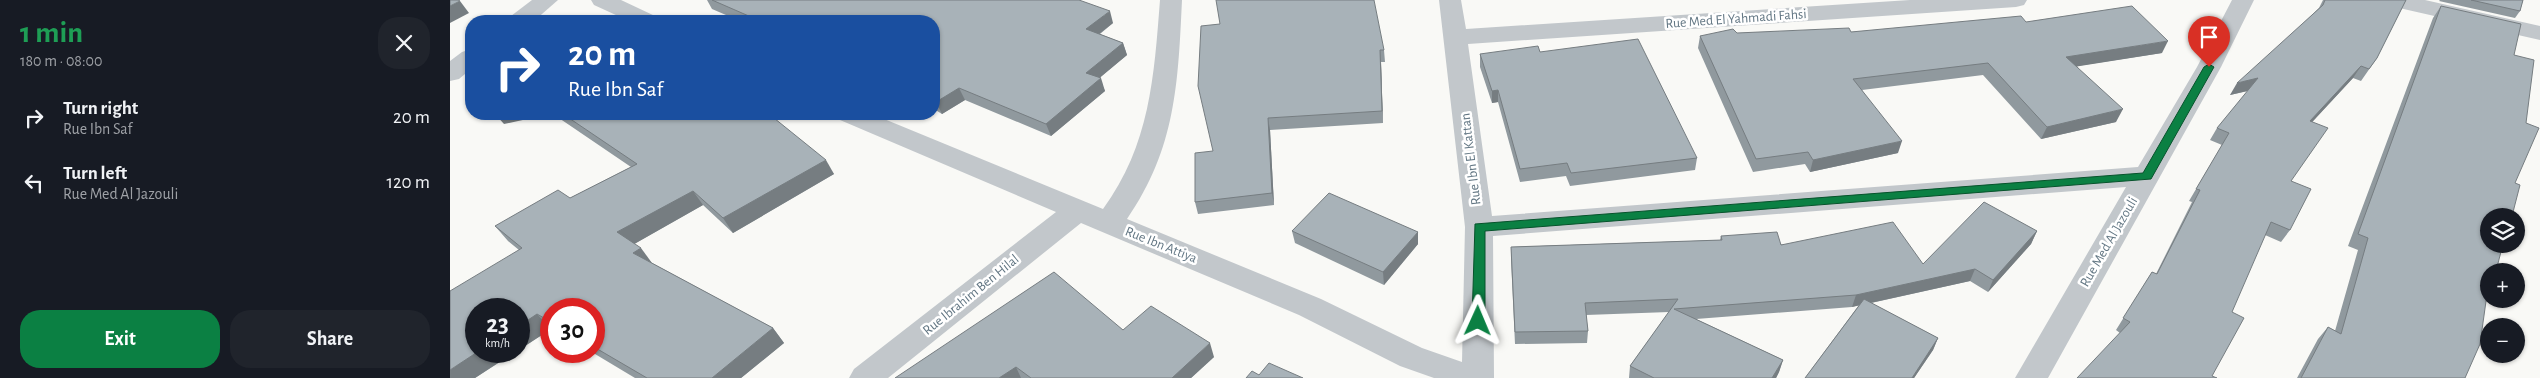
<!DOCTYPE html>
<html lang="en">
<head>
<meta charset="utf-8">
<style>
	:root { --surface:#171b24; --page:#20242c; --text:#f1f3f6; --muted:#9ea1a6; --accent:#0b8043 }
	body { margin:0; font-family:"Alegreya Sans",sans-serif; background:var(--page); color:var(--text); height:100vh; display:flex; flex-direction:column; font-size:19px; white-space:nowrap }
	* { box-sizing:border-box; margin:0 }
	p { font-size:16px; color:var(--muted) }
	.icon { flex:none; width:28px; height:28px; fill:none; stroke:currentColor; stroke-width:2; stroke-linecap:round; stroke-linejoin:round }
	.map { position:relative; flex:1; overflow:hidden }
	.panel { display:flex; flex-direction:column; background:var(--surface); width:450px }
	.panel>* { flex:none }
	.guide { position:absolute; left:15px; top:15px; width:475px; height:105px; border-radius:20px; box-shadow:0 1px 4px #0004; background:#1a4fa0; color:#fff; overflow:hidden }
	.tools { position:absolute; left:2030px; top:208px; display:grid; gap:10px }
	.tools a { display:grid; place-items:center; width:45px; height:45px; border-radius:50%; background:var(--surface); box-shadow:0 1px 4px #0004; font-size:25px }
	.speed { position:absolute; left:15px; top:298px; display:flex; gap:10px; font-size:25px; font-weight:700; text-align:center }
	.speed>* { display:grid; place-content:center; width:65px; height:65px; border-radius:50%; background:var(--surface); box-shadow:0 1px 4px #0004; line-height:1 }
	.speed small { font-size:12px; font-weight:400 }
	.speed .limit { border:8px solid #d22; background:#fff; color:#111 }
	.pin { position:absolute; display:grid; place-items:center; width:42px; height:42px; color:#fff; margin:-51px -21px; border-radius:50% 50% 50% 0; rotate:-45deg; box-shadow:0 0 5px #0007 }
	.pin .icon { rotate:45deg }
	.me { position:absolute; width:55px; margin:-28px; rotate:1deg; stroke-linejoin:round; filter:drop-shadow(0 0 4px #0008) }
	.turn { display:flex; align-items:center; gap:18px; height:105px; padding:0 20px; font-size:22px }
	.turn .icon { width:65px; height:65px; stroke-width:2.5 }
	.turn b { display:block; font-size:35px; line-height:42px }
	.round { display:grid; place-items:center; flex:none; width:52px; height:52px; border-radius:20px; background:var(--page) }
	.overview { display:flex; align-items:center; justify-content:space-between; height:85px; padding:0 20px }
	h1 { font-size:30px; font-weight:700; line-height:38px; color:#1e9e55 }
	.cta { display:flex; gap:10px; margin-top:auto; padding:10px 20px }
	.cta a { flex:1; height:58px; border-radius:20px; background:var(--accent); color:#fff; font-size:20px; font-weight:700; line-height:58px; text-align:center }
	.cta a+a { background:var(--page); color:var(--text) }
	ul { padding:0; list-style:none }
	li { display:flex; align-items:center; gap:15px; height:65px; padding:0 20px }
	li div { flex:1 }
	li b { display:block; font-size:19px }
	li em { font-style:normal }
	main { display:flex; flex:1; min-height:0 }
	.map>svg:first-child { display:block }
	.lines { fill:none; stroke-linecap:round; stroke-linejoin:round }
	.minor { fill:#c2c7cb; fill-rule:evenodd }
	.wall { fill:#90999e }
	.shaded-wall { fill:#767d81 }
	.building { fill:#a8b2b8; stroke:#767d81 }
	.route { fill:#0b8043; stroke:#07532c }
	.labels { text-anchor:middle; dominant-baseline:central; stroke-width:5; stroke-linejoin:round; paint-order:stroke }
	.street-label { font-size:14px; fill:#627683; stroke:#fff }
</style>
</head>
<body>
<main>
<section class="panel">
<div class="overview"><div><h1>1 min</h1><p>180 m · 08:00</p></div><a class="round"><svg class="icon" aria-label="close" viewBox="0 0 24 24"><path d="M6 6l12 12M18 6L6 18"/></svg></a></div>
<ul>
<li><svg class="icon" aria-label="right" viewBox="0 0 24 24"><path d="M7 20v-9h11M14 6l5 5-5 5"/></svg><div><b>Turn right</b><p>Rue Ibn Saf</p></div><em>20 m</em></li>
<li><svg class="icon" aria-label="left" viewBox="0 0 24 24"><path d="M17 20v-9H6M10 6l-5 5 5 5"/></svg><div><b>Turn left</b><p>Rue Med Al Jazouli</p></div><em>120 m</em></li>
</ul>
<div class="cta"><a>Exit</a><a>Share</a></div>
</section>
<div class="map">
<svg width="2090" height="378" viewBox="0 0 2090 378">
	<rect width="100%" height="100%" fill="#f9f9f6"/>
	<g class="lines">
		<!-- minor -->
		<g class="minor">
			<path d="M82,0h26l-24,21h-27l4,-5z"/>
			<path d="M141,0h30l34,16 4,5h-30l-35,-16z"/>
			<path d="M710,0h22c-4,83 -6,148 -55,219l194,80 101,49 40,14 3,-135 -26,-227h22l5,29 444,-29h117l-3,5 -8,2 -548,37 24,172 646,-49 59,-100 35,-67h22l-33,67 -173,311h-33l111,-191 -633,49 1,142h-60l-34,-12 -101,-51 -218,-92 -193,155h-39l5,-9 202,-157 -216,-92 -4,-6h36l231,95c47,-64 51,-132 57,-209z"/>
			<path d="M1933,0h42l115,26v14l-154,-35z"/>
			<path d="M21,49v20l-12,10 -9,2v-20l12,-9z"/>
		</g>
	</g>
	<!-- wall -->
	<g class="wall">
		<path d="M257,0h372l34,23 -13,11 23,9 4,12 -28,23 6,13 -54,45 -86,-36 -23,14 -8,-5v-88h-194l-28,-12z"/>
		<path d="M1873,0h83l-29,58 -16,23 -8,-3 -41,44 -21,59 -1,49 -9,12 -16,-7 -145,98 -4,-3 36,-58 4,2 36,-72 -3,-1 33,-56 -12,-5 7,-12 31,-37 -18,4 89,-87z"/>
		<path d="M1990,0h83l-3,11 -5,7 -76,-17z"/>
		<path d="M1991,6l73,49 -25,161v76l-2,2 -22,84h-168l21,-39 10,-12 7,4 23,-81 -10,-4 85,-228z"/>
		<path d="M1576,22l136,31 -85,13 39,56 -75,17 -58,-64 -121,15 36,63 -88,19 -5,-8 -52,8 -55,-124 2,-12 37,-3 114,-1z"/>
		<path d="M770,24l164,26 1,12h-4l2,61 -113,7 4,75 -76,9 -3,-12 18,-51z"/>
		<path d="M1090,52l157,106 -2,12 -125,16 -4,-10 -46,6 -22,-80 -6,1 -12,-36v-13z"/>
		<path d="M103,114h216l65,60 -101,59 -30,-28 -69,39 18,19 121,65 11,15 -43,35h-106l-45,-27h4v-42h-43v20l-76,49h-25l69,-128 -11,-9 -13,-15 75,-28 61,-31z"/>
		<path d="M842,231l126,1v12l-34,41 -89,-42z"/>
		<path d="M1587,231l-6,13 -43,48 -18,-11 -99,22 67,35 -5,12 -19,28h-109l54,-73 -7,2 -156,12 87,41 -4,12 -3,6h-147l1,-12 39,-54 -83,3 2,16 -1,12 -72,1 -4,-85v-12l209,-7 1,-4 202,28z"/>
		<path d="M673,330l91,27 -23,21h-296z"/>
	</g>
	<!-- shaded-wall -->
	<g class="shaded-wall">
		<path d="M10,1l9,12 -19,10v-17z"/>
		<path d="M660,11l3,12 -23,18 -4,-12z"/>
		<path d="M1718,41l-6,12 -101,16 5,-12z"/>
		<path d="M673,43l4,12 -37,31 -4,-13z"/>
		<path d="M930,50l1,12 2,61 -1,-12z"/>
		<path d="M1911,66l-8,12 -51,55 8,-12z"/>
		<path d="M651,78l4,13 -54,45 -5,-12z"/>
		<path d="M1808,78l-7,12 -21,5 7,-12z"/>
		<path d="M509,88l6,12 -23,14 -6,-12z"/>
		<path d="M1048,90v12l-6,1v-12z"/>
		<path d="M1673,109l-7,13 -75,17 6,-12z"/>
		<path d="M45,114h55l-46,10z"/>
		<path d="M818,118l2,12 4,75 -2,-12z"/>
		<path d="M1452,141l-4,12 -88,19 3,-12z"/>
		<path d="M376,160l8,14 -101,59 -10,-15z"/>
		<path d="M243,191l10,14 -74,42 -12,-15z"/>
		<path d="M1587,231l-6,13 -43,48 5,-12z"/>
		<path d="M968,232v12l-34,41 -1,-13z"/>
		<path d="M191,248l11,15 -19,-10z"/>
		<path d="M1525,269l-5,12 -118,26 4,-12z"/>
		<path d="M87,314l14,15 -32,21v-24z"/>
		<path d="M323,328l11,15 -43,35h-29z"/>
		<path d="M1488,338l-5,12 -19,28h-2z"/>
		<path d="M760,343l4,14 -23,21h-19z"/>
		<path d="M29,351h37l-41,27h-25v-8z"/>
		<path d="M1333,360l-4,12 -3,6h-4z"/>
		<path d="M566,367l5,11h-22z"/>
	</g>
	<!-- building -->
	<g class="building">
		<path d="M0,0h8l2,1 -10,5z"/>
		<path d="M262,0h367l31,11 -24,18 37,14 -37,30 15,5 -55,46 -87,-36 -23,14 -2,-2v-79h-177l1,-1z"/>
		<path d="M766,0h158l10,50h-4l2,61 -114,7 4,75 -77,9v-49l18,-2 -15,-65 3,-60 19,-2z"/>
		<path d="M1875,0h81l-29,58 -8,11 -8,-3 -51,55 18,7 -37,53 20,8 -21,41 -19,-8 -39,90 12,6 -32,58 5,2h-140l53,-56 -7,-4 29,-46 5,2 43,-84 -4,-1 33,-56 -12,-5 41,-50 -21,5 86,-78z"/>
		<path d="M2021,0h52l-3,11z"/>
		<path d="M1682,6l36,35 -102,16 57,52 -76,18 -59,-64 -135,16 49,62 -89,19 -5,-8 -52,7 -56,-123 33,-7 4,4 112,-5 2,4 170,-16 5,6z"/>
		<path d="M1991,6l80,18 -7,31 20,5 -8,63 13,5 -24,55 5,2 -8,31h-23v28h14l-7,27h-7v17l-1,-1 -8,57 -15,34h-164l27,-51 13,7 27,-96 -10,-4z"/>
		<path d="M1188,39l59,119 -126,15 -4,-10 -47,6 -22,-79 -6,1 -12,-37 58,-8 2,6z"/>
		<path d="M113,114h206l57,46 -103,58 -30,-27 -76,41 24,16 -8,5 140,75 -61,50h-65l-53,-31v-38h-43v13l-14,-8 -18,12v-17h-43v42h3l-29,19v-79l72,-43 -27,-22 63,-36 12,8 67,-34z"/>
		<path d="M879,193l89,39 -35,40 -91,-41z"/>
		<path d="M1534,202l53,29 -44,49 -18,-11 -119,26 -182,14 109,51 -11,18h-118l-24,-12 48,-67 -93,4 3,28 -73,1 -4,-85 211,-7 -1,-4 56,-4 4,13 112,-23 30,42z"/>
		<path d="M604,272l69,58 28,-24 59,37 -38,35h-141l-15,-11 -17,11h-104z"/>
		<path d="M1414,299l74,39 -26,40h-107z"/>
		<path d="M819,363l34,15h-57l6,-7 7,4z"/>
	</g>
	<!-- route -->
	<path class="route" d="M1759,64l5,3 -63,112 -666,52v90l-7,5 -6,-5 3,-97 668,-51 61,-106z"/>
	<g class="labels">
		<!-- street labels -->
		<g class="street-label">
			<text transform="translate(1286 19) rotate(-4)">Rue Med El Yahmadi Fahsi</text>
			<text transform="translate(1021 159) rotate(-97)">Rue Ibn El Kattan</text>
			<text transform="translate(1659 242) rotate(-60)">Rue Med Al Jazouli</text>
			<text transform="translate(711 245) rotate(22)">Rue Ibn Attiya</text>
			<text transform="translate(521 295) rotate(-39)">Rue Ibrahim Ben Hilal</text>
		</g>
	</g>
</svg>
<div class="tools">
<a><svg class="icon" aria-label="layers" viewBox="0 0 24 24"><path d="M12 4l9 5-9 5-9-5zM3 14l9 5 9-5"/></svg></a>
<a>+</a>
<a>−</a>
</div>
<div class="speed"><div>23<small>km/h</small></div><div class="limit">30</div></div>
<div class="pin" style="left:1759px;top:67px;background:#d93025"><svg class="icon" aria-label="arrive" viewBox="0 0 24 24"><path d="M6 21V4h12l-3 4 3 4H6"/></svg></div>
<svg class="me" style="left:1028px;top:321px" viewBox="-20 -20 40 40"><path d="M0-17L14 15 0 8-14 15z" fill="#0b8043" stroke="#fff" stroke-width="4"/></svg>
<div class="guide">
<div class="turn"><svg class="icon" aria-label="right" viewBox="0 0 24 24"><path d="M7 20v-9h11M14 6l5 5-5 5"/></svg><div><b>20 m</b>Rue Ibn Saf</div></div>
</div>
</div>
</main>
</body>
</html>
